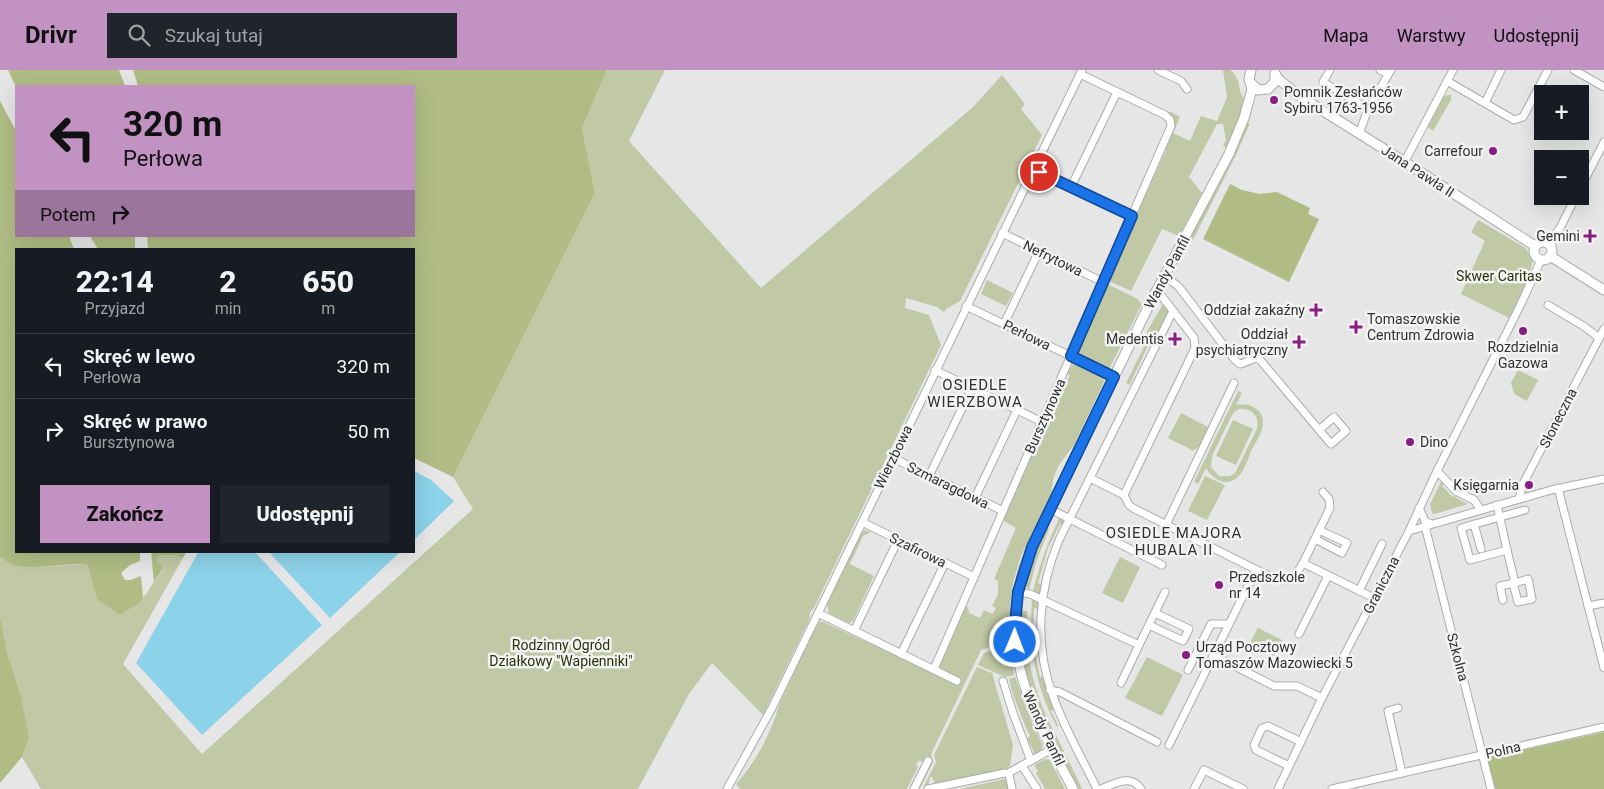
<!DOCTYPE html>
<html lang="pl">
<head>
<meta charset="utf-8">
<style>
	:root { --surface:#171b24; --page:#20242c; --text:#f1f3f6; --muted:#9ea1a6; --line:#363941; --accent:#c293c2 }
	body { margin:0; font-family:Roboto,sans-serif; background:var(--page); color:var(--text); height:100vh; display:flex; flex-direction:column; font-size:19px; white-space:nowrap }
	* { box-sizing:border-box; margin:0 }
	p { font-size:16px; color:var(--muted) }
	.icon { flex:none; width:28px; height:28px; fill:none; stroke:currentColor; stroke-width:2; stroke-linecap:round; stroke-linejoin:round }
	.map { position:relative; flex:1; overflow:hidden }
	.sheet { position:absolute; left:15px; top:178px; width:400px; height:305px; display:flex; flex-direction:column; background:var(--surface); border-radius:0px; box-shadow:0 5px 20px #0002 }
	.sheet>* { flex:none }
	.guide { position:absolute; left:15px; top:15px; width:400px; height:152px; border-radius:0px; box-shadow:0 5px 20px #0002; background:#c293c2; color:#111; overflow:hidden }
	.tools { position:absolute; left:1534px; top:15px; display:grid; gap:10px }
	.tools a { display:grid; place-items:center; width:55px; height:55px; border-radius:0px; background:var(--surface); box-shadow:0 5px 20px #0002; font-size:25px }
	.pin { position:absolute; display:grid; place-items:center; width:42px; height:42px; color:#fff; margin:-21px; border:2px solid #fff; border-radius:50%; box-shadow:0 1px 5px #0007 }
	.me { position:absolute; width:55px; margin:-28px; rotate:1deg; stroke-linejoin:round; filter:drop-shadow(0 0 4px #0008) }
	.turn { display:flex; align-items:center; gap:18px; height:105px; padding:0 25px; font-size:22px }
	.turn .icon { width:65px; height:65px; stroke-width:2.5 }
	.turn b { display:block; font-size:35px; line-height:42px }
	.then { display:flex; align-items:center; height:48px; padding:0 25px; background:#0003; gap:10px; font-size:19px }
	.eta { display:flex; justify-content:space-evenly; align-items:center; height:85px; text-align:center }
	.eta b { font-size:30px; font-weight:800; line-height:35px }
	.button { display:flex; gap:10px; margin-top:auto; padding:10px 25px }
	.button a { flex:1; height:58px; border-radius:0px; background:var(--accent); color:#111; font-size:20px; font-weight:800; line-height:58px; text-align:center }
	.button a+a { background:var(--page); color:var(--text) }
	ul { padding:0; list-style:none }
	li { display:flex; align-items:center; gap:15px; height:65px; padding:0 25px; border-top:1px solid var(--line) }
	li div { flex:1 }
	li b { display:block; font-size:19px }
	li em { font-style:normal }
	header { display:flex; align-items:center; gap:30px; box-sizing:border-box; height:70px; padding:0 25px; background:var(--accent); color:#111 }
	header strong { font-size:24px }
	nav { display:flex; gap:28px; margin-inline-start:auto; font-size:18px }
	.search { width:350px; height:45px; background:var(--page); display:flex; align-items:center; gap:12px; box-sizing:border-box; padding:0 18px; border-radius:0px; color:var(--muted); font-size:19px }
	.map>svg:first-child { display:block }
	.green { fill:#c0c8a6; fill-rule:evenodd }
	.forest { fill:#b0bc84 }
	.water { fill:#8cd2e8 }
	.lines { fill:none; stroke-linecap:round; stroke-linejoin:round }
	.minor-casing { stroke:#ababac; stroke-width:9 }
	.tertiary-casing { stroke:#ababac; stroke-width:11 }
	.minor { stroke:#fff; stroke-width:7 }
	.tertiary { stroke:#fff; stroke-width:9 }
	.route-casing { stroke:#114b97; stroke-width:12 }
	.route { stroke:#1a73e8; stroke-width:9 }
	.poi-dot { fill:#881d82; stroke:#f3f3f4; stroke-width:2 }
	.labels { text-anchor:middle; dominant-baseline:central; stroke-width:5; stroke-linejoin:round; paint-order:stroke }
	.poi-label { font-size:14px; fill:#313131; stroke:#f3f3f4; text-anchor:end }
	.street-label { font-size:14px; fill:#313131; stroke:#f3f3f4 }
	.park-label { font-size:14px; fill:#2c3307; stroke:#f3f3f4 }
	.neighbourhood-label { font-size:15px; letter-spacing:1px; fill:#313131; stroke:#f3f3f4 }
</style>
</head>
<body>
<header>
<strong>Drivr</strong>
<div class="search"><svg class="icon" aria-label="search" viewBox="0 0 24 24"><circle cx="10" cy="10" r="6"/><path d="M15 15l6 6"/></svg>Szukaj tutaj</div>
<nav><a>Mapa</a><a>Warstwy</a><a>Udostępnij</a></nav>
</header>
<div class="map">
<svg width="1604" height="719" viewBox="0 0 1604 719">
	<rect width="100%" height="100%" fill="#e6e6e7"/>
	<!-- green -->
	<g class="green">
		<path d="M607,0h58l-36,71 132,147 212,-181 29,-32 23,29 -4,5 21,26 -82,166 -14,8 -2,3 -7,-5 -31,-9 -1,10 24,7 12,30 -127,263c-4,3 -5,5 -4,10l-47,97 -51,-52 -23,31 -51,95h-597l-19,-32 7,-19 -21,-82 -8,-40v-59c5,3 12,8 17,9 23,4 48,-3 72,-1l8,35 23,15 20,-12 22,-32 -1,-6 -4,-4 1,-5 13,-1 12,3 -60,106 79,90 271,-245 -20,-32 142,-284 -13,-65z"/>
		<path d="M1223,0h7c14,10 5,23 16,29l-17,47 -2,2 -4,-2 3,-6 -3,-16h-6l-28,53 13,16 -23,43 -17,-7 -31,62 -22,-10 3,-7 -2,-1 56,-123 -1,-1c5,-11 15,-25 4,-35l1,-3 10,6 -7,16 17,8 11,-25 16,5 10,-24z"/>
		<path d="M1448,25h3v5l-18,31 -5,-4 16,-31z"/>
		<path d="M1246,53h4l-13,30 -44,87 -2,-3z"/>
		<path d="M1478,150l46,27c4,4 7,9 8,14 1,12 -18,46 -23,57l-48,-24 24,-53 -14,-9z"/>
		<path d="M987,210l26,13 -7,13 -25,-12z"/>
		<path d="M1107,214l31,15v1l4,4 -33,65 -30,-14 -2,-3 24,-58h2z"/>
		<path d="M1163,234l5,6 1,4 -12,23 -4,-2 -23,49 3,2 -7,-3 17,-34 2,-14z"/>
		<path d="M1073,294l30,13 1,5 -30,63 -15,20 -5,11 -3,17 -31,65 -7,25 -3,23v35l-29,9 -50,104 2,8 -13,26 -2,-1 13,-27 -4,-2 -4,3h-5l-2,4 2,2 -11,22h-167l-4,-5c19,-21 36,-52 43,-79l38,-81 4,-3 135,62 -17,-17 25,-60 4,1 1,6 11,5 4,-8 9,4 3,-6 -4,-2 6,-12v-13l-4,-2 22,-51 -14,-8 46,-107 4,1 18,-39 -3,-1z"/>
		<path d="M1518,300l20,10 -11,21 -13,-7 -3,-11z"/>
		<path d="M1238,321l4,2 -6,12c13,-2 28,3 27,19 -1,9 -7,18 -11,25 -4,9 -7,21 -14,28 -12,11 -26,2 -32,-9l-8,16 -4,-2zM1239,339c13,-1 21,7 18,20l-22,44 -5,3h-11l-8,-9 1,-11 19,-39 3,-5z"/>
		<path d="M1181,343l27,14 -9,20 -7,4 -2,-2 -22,-11z"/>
		<path d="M1233,350l20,9 -17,36 -20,-9z"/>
		<path d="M1205,406l20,9 -18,35 -19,-9z"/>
		<path d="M1442,410l3,3 -3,3 11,11 2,-1 2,1 -1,1 12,6 -34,10 -2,-1 -2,-9z"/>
		<path d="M1060,447l4,4v5l-4,-2 -12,24 -10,35 4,2 -1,9 -3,1 -5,-3c6,-26 15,-51 27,-75z"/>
		<path d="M1046,457l3,2 -13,33 -7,28 -4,-5c5,-20 12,-39 21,-58z"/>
		<path d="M865,460l6,2 -8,4 -13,28 24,12 -21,45 -4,2 -20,-10 -2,-9 35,-72z"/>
		<path d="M1120,487l20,10 -17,36 -21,-10z"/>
		<path d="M1032,528l6,4v7l-4,-1c-2,24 1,46 6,69l4,-1 11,33 -4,2 7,14 -1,2c-23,-43 -28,-81 -25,-129z"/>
		<path d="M1021,541h6c-3,43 7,81 26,119l-5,2c-20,-39 -31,-77 -27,-121z"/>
		<path d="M1258,558l24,12 -8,16 -24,-13z"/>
		<path d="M1010,575l4,30 -9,2 -27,-12 6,-12z"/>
		<path d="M1147,587l36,18 -21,41 -37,-18z"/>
		<path d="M977,597l15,6 21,72 -3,21 -5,3 -70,15 -3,-7h-2l-1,6 -6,5 13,-26 -2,-7z"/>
		<path d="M1015,607l18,48 10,21 -1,3 -7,5 -8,-16 3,-2c-9,-19 -16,-37 -21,-57z"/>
		<path d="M1055,663l25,51 2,5h-4l-28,-53z"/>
		<path d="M1046,689l4,1 15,29h-20l-9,-16 2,-2 -3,-4v-3z"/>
		<path d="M1005,706l5,13h-51l46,-10z"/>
	</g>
	<!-- forest -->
	<g class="forest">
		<path d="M8,0h111l6,16 -109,1z"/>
		<path d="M133,0h474l-25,58 13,65 -142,284 -39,-19v-209h-266l-1,-13h267v-150h-276z"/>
		<path d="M0,31l16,30v105h53l5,13h-58v302h124v10l-10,4 -9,8 4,7h6l10,-4 2,22 11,-15 -3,-32h36l-4,7 -12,-3 -13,1 -1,5 5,5v4l-22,33 -20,12 -23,-15 -9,-35c-23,-3 -47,5 -71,1 -6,-1 -12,-6 -17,-9z"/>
		<path d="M1230,114l12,6 18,4 17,-2 33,16 -2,6 11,5 -30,63 -86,-43z"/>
		<path d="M90,166h45v13h-37z"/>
		<path d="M0,546l8,40 13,41 8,41 -7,19 -22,26z"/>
		<path d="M1604,662v57h-109l-7,-29 3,-3z"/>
	</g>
	<!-- water -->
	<g class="water">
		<path d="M414,401l17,9 23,21 -40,39z"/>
		<path d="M199,481h55l68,74 -120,110 -66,-72z"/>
		<path d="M268,481h133l-71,67z"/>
	</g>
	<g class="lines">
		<!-- minor casing -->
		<g class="minor-casing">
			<g id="minor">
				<path d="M1158,0l23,11 6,8"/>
				<path d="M1330,0l-7,12 45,27"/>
				<path d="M1380,0l8,4"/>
				<path d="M1574,0l30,17"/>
				<path d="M1447,11l67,39 9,-3 25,-47"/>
				<path d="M1485,33l16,-33"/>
				<path d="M1359,64l9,-25 23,-39"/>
				<path d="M1405,91l48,-91"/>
				<path d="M1033,99l99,47"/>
				<path d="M1071,117l46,-95"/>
				<path d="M1580,119l24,-47"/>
				<path d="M1002,163l101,49"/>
				<path d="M1548,173l12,-15 16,-32"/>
				<path d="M1164,206l14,10 57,74 5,4c6,-1 10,-5 17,-6l4,3 70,83 15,-13 -12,-14 -15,13"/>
				<path d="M1548,235l37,22 14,11"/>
				<path d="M966,236l148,71"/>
				<path d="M1004,254l35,-73"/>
				<path d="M935,300l107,52"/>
				<path d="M893,388l110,53"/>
				<path d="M1437,401l19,20 18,9 7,10"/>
				<path d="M929,406l43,-88"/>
				<path d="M1090,408l34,17"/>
				<path d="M1558,418l46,180"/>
				<path d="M1124,425l5,10 4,3 142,71 10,1 9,-2 9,-15 71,35"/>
				<path d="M1124,425l71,-147 -1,-10 -37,-48"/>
				<path d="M975,428l42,-88"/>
				<path d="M1519,429l4,-15 81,-155"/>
				<path d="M1497,435l10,45 -37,10 -9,-32 64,-18"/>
				<path d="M1419,438l6,13 6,3"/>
				<path d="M1050,439l112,56"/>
				<path d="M862,452l112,55"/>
				<path d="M1474,454l7,25"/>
				<path d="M1166,455l68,-142"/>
				<path d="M1425,456l66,263"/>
				<path d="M1409,461l142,-41 53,-11"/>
				<path d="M1315,469l27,14 5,-10 -28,-13"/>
				<path d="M1303,493l27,-55 -1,-9 -6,-7"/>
				<path d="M1513,513l5,19 14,-3 -4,-20 -13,4"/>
				<path d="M1359,521l23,-47"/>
				<path d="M1018,522l12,2 109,51 -18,38"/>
				<path d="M1503,530l-3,-14 15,-3 -8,-33"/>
				<path d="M1588,536l16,-3"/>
				<path d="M818,543l139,68"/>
				<path d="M1149,555l34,16 6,-12 -34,-16"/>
				<path d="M854,561l44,-91"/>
				<path d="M1299,564l29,-58"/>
				<path d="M1139,575l26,-53"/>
				<path d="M901,584l44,-91"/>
				<path d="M1213,585l61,31h23l25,12"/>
				<path d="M934,599l237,-543 -1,-6 -5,-5 -85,-41"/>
				<path d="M1188,600l23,-46h18"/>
				<path d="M1003,611l10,32 18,48"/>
				<path d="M1050,620l10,2 97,50"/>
				<path d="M1398,638l-10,3 14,62"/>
				<path d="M1169,675l87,-175"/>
				<path d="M1022,696l15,23"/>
				<path d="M1289,696l-33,-16 -2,-5 8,-17 6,-2 33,16"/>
				<path d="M727,719l45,-81 310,-638"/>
				<path d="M914,719l14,-28"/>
				<path d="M928,719l77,-16"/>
				<path d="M1012,719l-3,-15 1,-2 42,-23"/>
				<path d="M1097,719c-15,-31 -33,-61 -44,-93 -19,-51 -15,-106 6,-156l114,-229"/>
				<path d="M1101,719c13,-5 30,-16 40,0"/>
				<path d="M1194,719l10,-19 39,19"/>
				<path d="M1278,719l44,-91 87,-167 28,-60 84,-167 20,-44"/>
				<path d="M1332,719l272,-62"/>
			</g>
		</g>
		<!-- tertiary casing -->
		<g class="tertiary-casing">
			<g id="tertiary">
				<path d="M1276,5l2,4 23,18 110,69 124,80"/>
				<path d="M1251,13l7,7 10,-1 7,-7v-9"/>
				<circle cx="1543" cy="181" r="9"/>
				<path d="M1550,186l54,34"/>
				<path d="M1073,719c-40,-75 -76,-136 -48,-224 5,-14 11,-28 18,-42l108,-222 78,-147 15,-36 8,-29 -3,-10 2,-9"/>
			</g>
		</g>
		<!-- minor -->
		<use href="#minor" class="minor"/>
		<!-- tertiary -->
		<use href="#tertiary" class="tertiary"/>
	</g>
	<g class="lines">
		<!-- route casing -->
		<g class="route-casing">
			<path id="route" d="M1015,572v-17l3,-33 14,-45 82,-170 -43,-21 61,-140 -93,-44"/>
		</g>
		<!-- route -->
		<use href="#route" class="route"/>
	</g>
	<!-- markers -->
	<g class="poi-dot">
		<circle cx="1274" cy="30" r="5"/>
		<circle cx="1493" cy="81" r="5"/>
		<path d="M1587.5 158.5h5v5h5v5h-5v5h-5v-5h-5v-5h5z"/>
		<path d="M1313.5 232.5h5v5h5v5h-5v5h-5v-5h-5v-5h5z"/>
		<path d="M1353.5 249.5h5v5h5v5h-5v5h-5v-5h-5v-5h5z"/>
		<circle cx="1523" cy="261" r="5"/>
		<path d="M1172.5 261.5h5v5h5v5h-5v5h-5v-5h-5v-5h5z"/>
		<path d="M1296.5 264.5h5v5h5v5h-5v5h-5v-5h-5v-5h5z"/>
		<circle cx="1410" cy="372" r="5"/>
		<circle cx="1529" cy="415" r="5"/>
		<circle cx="1219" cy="515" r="5"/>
		<circle cx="1186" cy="585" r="5"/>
	</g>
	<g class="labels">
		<!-- poi labels -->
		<g class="poi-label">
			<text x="1284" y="22" text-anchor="start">Pomnik Zesłańców<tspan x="1284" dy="16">Sybiru 1763-1956</tspan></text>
			<text x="1483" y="81">Carrefour</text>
			<text x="1580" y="166">Gemini</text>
			<text x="1305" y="240">Oddział zakaźny</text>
			<text x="1367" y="249" text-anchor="start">Tomaszowskie<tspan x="1367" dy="16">Centrum Zdrowia</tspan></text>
			<text x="1288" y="264">Oddział<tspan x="1288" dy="16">psychiatryczny</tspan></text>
			<text x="1164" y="269">Medentis</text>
			<text x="1523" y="277" text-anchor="middle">Rozdzielnia<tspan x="1523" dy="16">Gazowa</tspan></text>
			<text x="1420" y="372" text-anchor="start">Dino</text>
			<text x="1519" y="415">Księgarnia</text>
			<text x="1229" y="507" text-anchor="start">Przedszkole<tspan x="1229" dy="16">nr 14</tspan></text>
			<text x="1196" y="577" text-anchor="start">Urząd Pocztowy<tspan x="1196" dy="16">Tomaszów Mazowiecki 5</tspan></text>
		</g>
		<!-- street labels -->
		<g class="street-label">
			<text transform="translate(1418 101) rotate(33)">Jana Pawła II</text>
			<text transform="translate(1053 188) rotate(26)">Nefrytowa</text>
			<text transform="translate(1167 202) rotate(-62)">Wandy Panfil</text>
			<text transform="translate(1027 265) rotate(26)">Perłowa</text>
			<text transform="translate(1045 346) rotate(-66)">Bursztynowa</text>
			<text transform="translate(1558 348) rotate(-63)">Słoneczna</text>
			<text transform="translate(893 387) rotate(-64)">Wierzbowa</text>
			<text transform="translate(948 415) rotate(26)">Szmaragdowa</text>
			<text transform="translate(918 480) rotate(26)">Szafirowa</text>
			<text transform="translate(1381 515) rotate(-63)">Graniczna</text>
			<text transform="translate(1458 587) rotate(75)">Szkolna</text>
			<text transform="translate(1044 658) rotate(65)">Wandy Panfil</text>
			<text transform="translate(1503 680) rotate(-13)">Polna</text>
		</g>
		<!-- park labels -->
		<g class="park-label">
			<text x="1499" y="206">Skwer Caritas</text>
			<text x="561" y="575">Rodzinny Ogród<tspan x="561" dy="16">Działkowy "Wapienniki"</tspan></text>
		</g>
		<!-- neighbourhood labels -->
		<g class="neighbourhood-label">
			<text x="975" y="315">OSIEDLE<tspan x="975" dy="17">WIERZBOWA</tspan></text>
			<text x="1174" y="463">OSIEDLE MAJORA<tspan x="1174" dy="17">HUBALA II</tspan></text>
		</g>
	</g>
</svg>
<div class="tools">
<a>+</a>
<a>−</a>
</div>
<div class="pin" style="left:1039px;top:102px;background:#d93025"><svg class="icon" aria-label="arrive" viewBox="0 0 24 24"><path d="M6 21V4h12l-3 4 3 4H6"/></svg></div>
<svg class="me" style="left:1015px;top:572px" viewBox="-20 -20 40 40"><circle r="17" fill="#1a73e8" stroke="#fff" stroke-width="3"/><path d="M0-11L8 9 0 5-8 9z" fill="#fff"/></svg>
<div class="guide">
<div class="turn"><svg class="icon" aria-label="left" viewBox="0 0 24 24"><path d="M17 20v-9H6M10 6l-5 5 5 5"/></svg><div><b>320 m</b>Perłowa</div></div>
<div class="then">Potem<svg class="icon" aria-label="right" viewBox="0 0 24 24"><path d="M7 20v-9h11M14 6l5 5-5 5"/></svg></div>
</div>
<section class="sheet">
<div class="eta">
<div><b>22:14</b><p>Przyjazd</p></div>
<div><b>2</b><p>min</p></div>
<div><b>650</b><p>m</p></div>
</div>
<ul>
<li><svg class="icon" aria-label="left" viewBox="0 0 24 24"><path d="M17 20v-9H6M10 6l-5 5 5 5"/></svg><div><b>Skręć w lewo</b><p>Perłowa</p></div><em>320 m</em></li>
<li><svg class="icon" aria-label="right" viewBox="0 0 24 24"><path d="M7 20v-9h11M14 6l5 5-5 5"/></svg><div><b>Skręć w prawo</b><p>Bursztynowa</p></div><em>50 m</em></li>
</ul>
<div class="button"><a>Zakończ</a><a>Udostępnij</a></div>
</section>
</div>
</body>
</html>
